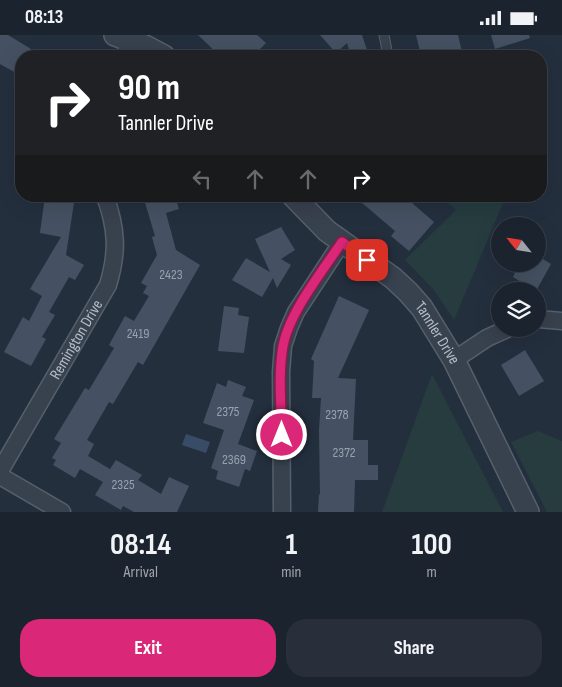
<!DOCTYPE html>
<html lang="en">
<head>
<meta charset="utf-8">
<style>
	:root { --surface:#1b232e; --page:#282f3a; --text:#f1f3f6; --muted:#a0a4aa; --line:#39404a; --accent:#db2777 }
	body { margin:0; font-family:"Sofia Sans Condensed",sans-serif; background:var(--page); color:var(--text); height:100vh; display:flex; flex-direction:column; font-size:19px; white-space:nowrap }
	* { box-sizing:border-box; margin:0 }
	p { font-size:16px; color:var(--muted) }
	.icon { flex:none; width:28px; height:28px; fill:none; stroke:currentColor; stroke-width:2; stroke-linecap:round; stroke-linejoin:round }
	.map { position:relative; height:477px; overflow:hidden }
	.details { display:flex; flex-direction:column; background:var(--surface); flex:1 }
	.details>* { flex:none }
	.hud { position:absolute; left:15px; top:15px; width:532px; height:152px; border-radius:20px; box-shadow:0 5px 20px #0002,0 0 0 1px var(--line); background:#202124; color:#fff; overflow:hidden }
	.needle { width:32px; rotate:300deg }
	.controls { position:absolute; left:491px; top:182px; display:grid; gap:10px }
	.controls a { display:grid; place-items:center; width:55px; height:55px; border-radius:50%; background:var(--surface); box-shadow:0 5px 20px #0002,0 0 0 1px var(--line); font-size:25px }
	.pin { position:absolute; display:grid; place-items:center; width:42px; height:42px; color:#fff; margin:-21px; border-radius:10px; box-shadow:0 2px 8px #0006 }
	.me { position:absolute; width:55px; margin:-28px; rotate:0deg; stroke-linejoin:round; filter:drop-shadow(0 0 4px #0008) }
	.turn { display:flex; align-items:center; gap:18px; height:105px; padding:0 20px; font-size:22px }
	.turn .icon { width:65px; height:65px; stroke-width:2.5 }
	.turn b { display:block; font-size:35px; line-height:42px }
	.lanes { display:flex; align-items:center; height:48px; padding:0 20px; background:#0003; justify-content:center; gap:25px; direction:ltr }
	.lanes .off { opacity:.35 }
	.eta { display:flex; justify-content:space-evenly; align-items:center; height:85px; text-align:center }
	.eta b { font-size:30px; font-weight:700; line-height:35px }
	.action { display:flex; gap:10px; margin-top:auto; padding:10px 20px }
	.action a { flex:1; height:58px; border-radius:20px; background:var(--accent); color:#fff; font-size:20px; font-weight:700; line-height:58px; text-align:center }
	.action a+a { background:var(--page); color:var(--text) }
	.status { display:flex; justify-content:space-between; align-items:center; height:35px; padding:0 25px; background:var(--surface); direction:ltr }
	.status svg { height:14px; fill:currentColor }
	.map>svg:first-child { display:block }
	.green { fill:#263c3f }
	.water { fill:#394c67 }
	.building { fill:#455162 }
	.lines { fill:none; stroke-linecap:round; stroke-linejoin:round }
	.service-casing { stroke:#565f6c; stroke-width:11 }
	.minor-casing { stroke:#565f6c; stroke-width:19 }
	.tertiary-casing { stroke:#565f6c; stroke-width:24 }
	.service { stroke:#38414e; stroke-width:9 }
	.minor { stroke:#38414e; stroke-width:16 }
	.tertiary { stroke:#38414e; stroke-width:21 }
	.route-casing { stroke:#8e194d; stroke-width:12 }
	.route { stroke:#db2777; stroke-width:9 }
	.labels { text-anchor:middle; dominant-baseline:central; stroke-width:5; stroke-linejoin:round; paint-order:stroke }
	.number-label { font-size:14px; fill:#98a1af }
	.street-label { font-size:16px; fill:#b4bcc9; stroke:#1d2633 }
</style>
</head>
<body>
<div class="status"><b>08:13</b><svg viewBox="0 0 49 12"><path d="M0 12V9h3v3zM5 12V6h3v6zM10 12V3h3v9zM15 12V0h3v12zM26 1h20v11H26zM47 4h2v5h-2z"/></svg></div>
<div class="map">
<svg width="562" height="477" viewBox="0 0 562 477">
	<rect width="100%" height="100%" fill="#242f3e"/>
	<!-- green -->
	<g class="green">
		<path d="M439,161h67l-52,124 -20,-30 -29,-30 51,-50z"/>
		<path d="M432,339l71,138h-121z"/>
		<path d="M538,396l24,10v71h-15l-36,-70z"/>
	</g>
	<!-- water -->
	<path class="water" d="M186,399l24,8 -4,11 -24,-8z"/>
	<!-- building -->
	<g class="building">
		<path d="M0,0h8l23,14 -5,7h-5v8l-5,9 -16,-9z"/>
		<path d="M198,0h59l9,8 -13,13h-33z"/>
		<path d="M320,0h42l7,21h-18l-4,-13 -11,10z"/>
		<path d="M416,0h42l4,17 -7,2 1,2h-35z"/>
		<path d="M491,0h38l1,3 -35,11z"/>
		<path d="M45,161h30l-9,59 18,10 -9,15 -6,-3 -20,35 6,3 -13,22 4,2 -15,27 -27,-14 19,-35 6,4 13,-25 -12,-7 31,-52 -21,-4z"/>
		<path d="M143,161h32l4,13 -13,4 10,37 24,15 -57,100 -5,-3 -25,42 -4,-2 -22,38 7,4 -6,12 22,13 6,-9 26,15 -4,5 23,14 8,-17 20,9 -12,26h-43l-11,-6 -2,4 -26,-15 8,-13 -23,-13 -5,9 -22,-13 3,-5 -4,-2 9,-15 -7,-4 31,-51 4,2 25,-42 -5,-3 16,-29 9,5 15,-25 -6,-3 4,-7 -6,-3 16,-28 -5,-18 3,-1z"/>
		<path d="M354,161h50l30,26 -25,29 -18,-15 4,-5z"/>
		<path d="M281,192l14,23 -14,9 10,6 -14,23 -4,-10 -11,19 -30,-17 14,-22 24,14 -15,-33z"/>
		<path d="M538,221l13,8 -15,27 -23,-14 2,-4 -16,-9h39z"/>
		<path d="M339,261l30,14 -31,68 18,1 -3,61h15v25h10v15h-23l-1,32h-36l1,-18 1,1 -1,-65 2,-32h-9l2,-37 -3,-2z"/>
		<path d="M224,271l15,2 -1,7 11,2 -5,36 -26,-2z"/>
		<path d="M525,315l19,31 -25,15 -18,-31z"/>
		<path d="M228,345l18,7 -4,9 12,4 -16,44 19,7 -7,20 -5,-2 -6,18 -23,-8 2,-8 -7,-3 13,-38 -21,-7 14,-40 9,4z"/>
	</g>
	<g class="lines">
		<!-- service casing -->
		<g class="service-casing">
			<path id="service" d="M384,0l4,21"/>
		</g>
		<!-- minor casing -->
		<g class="minor-casing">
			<g id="minor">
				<path d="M124,21l9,-21"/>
				<path d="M538,284l24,2"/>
				<path d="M454,325l33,-22 20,-9"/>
				<path id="s1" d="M0,436l108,-186c10,-33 9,-56 -3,-89"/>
				<path d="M0,441l62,36"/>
				<path d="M282,477l-1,-140 2,-26 6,-18 7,-16 46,-70"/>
			</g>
		</g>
		<!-- tertiary casing -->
		<g class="tertiary-casing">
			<g id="tertiary">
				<path d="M115,0l30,11 19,10"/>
				<path id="s2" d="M293,161l34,35 66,47 15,14 14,16 32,52 74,152"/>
			</g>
		</g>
		<!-- service -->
		<use href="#service" class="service"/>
		<!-- minor -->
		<use href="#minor" class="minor"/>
		<!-- tertiary -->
		<use href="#tertiary" class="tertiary"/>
	</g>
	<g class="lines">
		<!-- route casing -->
		<g class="route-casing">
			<path id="route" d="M282,400c-1,-29 -4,-61 1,-89 6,-33 40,-76 59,-104l25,18"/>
		</g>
		<!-- route -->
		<use href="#route" class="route"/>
	</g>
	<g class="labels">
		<!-- number labels -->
		<g class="number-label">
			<text x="171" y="239">2423</text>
			<text x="138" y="298">2419</text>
			<text x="228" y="376">2375</text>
			<text x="337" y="379">2378</text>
			<text x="344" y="417">2372</text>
			<text x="234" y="424">2369</text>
			<text x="123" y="449">2325</text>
		</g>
		<!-- street labels -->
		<g class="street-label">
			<text stroke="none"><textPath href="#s2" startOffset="201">Tannler Drive</textPath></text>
			<text stroke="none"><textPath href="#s1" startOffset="152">Remington Drive</textPath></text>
		</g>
	</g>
</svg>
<div class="controls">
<a><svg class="needle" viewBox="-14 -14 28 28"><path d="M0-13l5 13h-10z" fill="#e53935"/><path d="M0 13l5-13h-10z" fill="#a0a4aa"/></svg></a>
<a><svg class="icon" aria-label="layers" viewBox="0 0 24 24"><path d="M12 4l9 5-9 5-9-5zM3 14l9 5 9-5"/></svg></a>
</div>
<div class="pin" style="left:367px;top:225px;background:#d93025"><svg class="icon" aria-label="arrive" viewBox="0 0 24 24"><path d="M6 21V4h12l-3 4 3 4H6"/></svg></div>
<svg class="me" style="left:282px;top:400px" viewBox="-20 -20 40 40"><circle r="17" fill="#db2777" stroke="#fff" stroke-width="3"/><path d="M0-11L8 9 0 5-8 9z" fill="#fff"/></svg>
<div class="hud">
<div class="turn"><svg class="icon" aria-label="right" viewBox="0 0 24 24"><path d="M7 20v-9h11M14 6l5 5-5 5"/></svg><div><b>90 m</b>Tannler Drive</div></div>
<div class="lanes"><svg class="icon off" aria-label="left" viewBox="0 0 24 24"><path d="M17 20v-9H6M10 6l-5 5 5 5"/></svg><svg class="icon off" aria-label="ahead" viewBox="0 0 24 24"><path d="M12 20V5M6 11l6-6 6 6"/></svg><svg class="icon off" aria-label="ahead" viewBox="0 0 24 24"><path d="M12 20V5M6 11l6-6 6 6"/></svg><svg class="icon" aria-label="right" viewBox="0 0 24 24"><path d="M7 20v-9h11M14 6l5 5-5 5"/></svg></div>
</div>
</div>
<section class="details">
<div class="eta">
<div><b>08:14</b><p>Arrival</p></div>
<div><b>1</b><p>min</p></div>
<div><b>100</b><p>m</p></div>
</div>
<div class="action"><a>Exit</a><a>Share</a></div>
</section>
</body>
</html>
